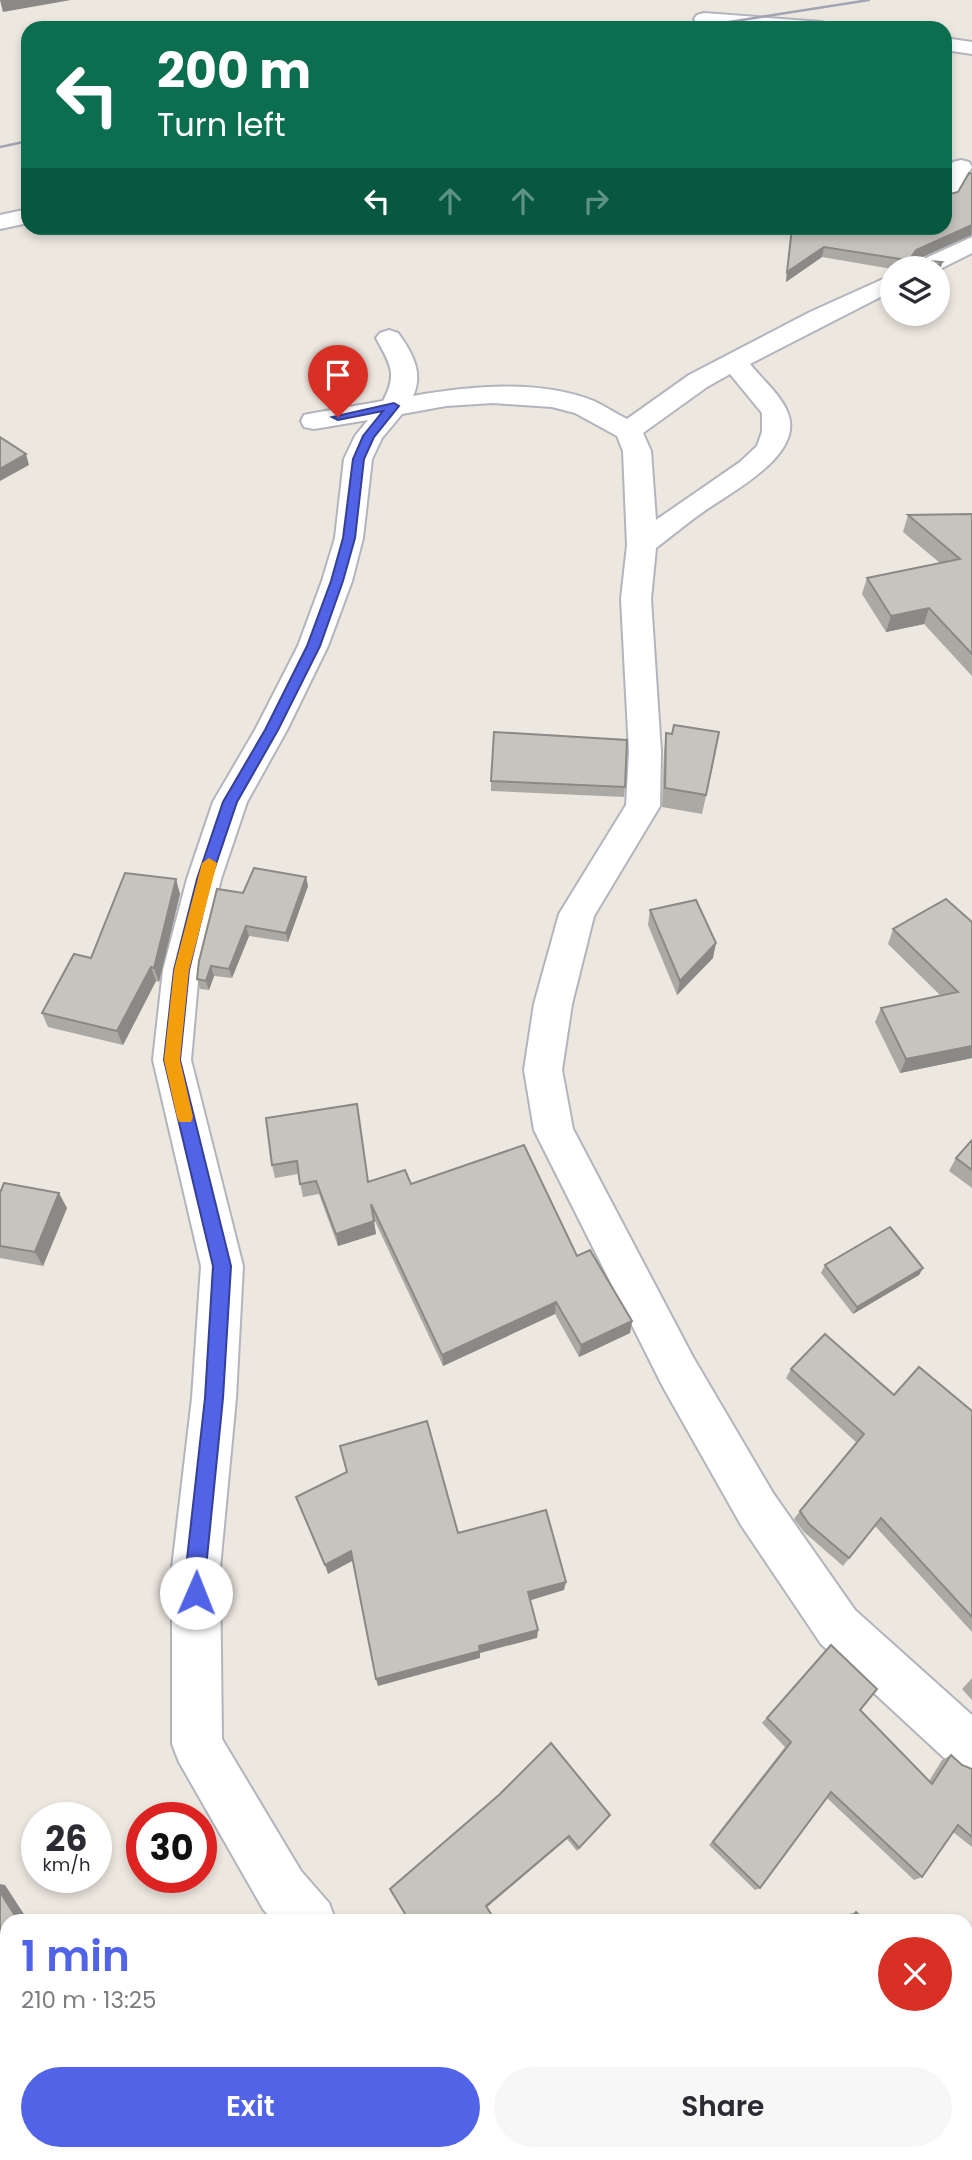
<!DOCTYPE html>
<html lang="en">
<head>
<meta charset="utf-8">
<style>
	:root { --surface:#fff; --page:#f7f7f7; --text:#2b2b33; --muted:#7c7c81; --accent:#5163e7 }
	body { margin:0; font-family:Poppins,sans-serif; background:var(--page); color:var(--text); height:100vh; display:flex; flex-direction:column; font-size:26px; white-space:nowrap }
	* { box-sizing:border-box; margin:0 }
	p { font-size:23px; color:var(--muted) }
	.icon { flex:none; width:38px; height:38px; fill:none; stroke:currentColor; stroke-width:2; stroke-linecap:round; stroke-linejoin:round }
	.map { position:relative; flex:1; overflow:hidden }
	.drawer { position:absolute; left:0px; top:1914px; width:973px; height:247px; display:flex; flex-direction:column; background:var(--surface); border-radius:21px 21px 0 0; box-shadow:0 4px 10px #0003 }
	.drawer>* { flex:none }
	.guide { position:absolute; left:21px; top:21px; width:931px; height:214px; border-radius:21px; box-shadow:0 4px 10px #0003; background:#0b6e4f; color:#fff; overflow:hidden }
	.tools { position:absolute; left:880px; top:256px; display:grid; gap:14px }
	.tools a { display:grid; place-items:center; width:70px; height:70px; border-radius:50%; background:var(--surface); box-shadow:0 4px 10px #0003; font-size:35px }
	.speed { position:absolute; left:21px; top:1802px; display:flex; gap:14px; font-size:35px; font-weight:700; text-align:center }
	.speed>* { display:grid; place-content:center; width:91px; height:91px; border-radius:50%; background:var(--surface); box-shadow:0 4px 10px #0003; line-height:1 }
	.speed small { font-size:18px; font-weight:400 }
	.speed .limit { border:10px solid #d22; background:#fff; color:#111 }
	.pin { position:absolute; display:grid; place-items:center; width:60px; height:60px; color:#fff; margin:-72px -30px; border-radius:50% 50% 50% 0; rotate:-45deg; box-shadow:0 0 7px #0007 }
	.pin .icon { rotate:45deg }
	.me { position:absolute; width:77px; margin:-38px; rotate:1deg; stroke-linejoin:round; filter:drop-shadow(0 0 5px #0008) }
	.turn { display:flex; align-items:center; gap:24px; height:147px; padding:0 21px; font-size:32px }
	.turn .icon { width:91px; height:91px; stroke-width:2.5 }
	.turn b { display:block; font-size:49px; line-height:60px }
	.lanes { display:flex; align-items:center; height:66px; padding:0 21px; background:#0003; justify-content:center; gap:35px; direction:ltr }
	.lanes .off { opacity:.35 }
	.round { display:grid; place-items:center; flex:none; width:74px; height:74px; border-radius:37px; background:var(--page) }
	.headline { display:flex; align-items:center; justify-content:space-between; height:119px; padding:0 21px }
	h1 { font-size:42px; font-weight:600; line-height:52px; color:var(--accent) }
	.primary-button { display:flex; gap:14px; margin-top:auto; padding:14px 21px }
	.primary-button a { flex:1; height:80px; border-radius:42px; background:var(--accent); color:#fff; font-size:28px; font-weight:600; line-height:80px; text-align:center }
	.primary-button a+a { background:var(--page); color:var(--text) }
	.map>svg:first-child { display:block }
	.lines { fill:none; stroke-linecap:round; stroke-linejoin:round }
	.minor-casing { stroke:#b3b4bd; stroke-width:4 }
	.minor { fill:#fff; fill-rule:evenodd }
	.rail { stroke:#a2a4b4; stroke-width:2.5 }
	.wall { fill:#aba9a3 }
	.shaded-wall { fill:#8b8985 }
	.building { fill:#c7c4be; stroke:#8b8985; stroke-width:2 }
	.route { fill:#5163e7; stroke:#354096; stroke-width:2 }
	.slow { fill:#f59e0b }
</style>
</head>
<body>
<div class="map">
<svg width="972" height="2160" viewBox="0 0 972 2160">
	<rect width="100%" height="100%" fill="#ece7df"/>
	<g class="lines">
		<!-- minor casing -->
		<g class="minor-casing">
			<g id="minor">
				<path d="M704,13l117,9 7,2 3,4h-87l-47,-5 -3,-4 3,-4z"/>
				<path d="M945,38l27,4v12l-27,-4z"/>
				<path d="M961,160l8,2 3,5 -19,34 -8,2v-27l8,-14z"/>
				<path d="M28,209v14l-28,6v-14z"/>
				<path d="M972,237v16l-34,17v-2h-26l3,-5z"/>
				<path d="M892,275v16l-142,73c11,14 30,30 37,47 20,43 -56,81 -84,101 -16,11 -31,24 -47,36l-5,51 10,153 -1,54 -66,110 -22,88 -10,66 11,59 120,228 80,136 82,117 117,105v59l-18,-7 -133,-123 -80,-119 -78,-138 -129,-257 -10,-60 10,-66 25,-90 67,-109 3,-53 -8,-153 6,-54 -4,-94 -6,-15 -42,-23 -23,-6 -59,-4 -47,3 -44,8 -20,24 -10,21 -9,79 -11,43 -24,65 -41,84 -40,72 -26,77 -22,91 -8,90 52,206 -7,132 -16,170 2,171 79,132 28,32 7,19h-62l-11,-13 -84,-147 -7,-18v-176l20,-170 9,-132 -48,-206 10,-90 24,-91 26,-77 42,-72 43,-84 24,-65 13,-43 9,-79 11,-23 13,-16 -54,9 -10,-2 -3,-6 3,-6 10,-2 69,-12c15,-28 7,-37 -7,-63l4,-5 9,-3 9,3c14,19 26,40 15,63 57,-10 125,-17 181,5 11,5 22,13 33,18l62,-44 121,-63zM730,374l32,39v19l-5,14 -17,16 -84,58 -5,-69 -8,-18 64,-46z"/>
				<rect x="379" y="2154" width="58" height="6"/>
				<path d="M524,2154h62l3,6h-62z"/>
			</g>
		</g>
		<!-- minor -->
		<use href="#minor" class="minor"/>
		<!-- rail -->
		<g class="rail">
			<path d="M691,28l178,-28"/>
			<path d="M0,147l28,-6"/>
		</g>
	</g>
	<!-- wall -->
	<g class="wall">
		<path d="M972,174v61l-57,25 27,2 -2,10 -2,-4h-46v1l-70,-12 -36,25 5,-54h154l1,-33 12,-3z"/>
		<path d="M972,514v162l-48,-52 -38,8 -24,-38 5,-16 73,-15 -37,-31 5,-17z"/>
		<path d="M666,733l50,18 -14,63 -40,-7 2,-55z"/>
		<path d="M491,781l134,6 -1,10 -133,-6z"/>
		<path d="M308,886l-20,56 -39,-6 -17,42 -18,-2 -5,14 -9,-1 -3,-10 46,-86z"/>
		<path d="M180,894l-21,88 -3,-1 -33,64 -75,-18 -6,-14 49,-55z"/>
		<path d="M650,910l63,48 -36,37 -29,-70z"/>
		<path d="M972,922v136l-72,15 -25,-51 6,-14 60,-12 -53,-52 5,-15z"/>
		<path d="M266,1118l102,64 43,2 166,72 55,65 -2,12 -51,24 -24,-43 -112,52 -70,-149 3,17 -38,12 -19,-52 -16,3 -5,-23 -23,4 -3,-13z"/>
		<path d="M972,1140v48l-23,-17 7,-13z"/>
		<path d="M0,1193l67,15 -24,58 -43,-8z"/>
		<path d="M825,1265l98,3 -4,7 -66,39 -32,-41z"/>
		<path d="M791,1369l103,26 78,16v221l-97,-106 -32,40 -39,-34 -10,-13 6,-8 57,-68 -71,-65z"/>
		<path d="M825,1651l35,59 69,71 13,-21 9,-5 11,10 10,4v78l-19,-15 -31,45 -8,3 -87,-82 -67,90 -5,2 -46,-45 76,-98 -23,-24z"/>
		<path d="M972,1678v22l-10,-11z"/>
		<path d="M610,1815l-33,36 -10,-12 -177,50z"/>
		<path d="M856,1912l10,10h-22l5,-8z"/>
		<path d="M842,2154h87l-2,5 1,1h-80z"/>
	</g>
	<!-- shaded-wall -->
	<g class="shaded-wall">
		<path d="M0,0h71l-68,12z"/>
		<path d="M972,225l-1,10 -57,26 -2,-5 4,-6z"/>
		<path d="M824,247l-2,10 -36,25 1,-10z"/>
		<path d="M942,262l-2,10 -2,1v-8z"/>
		<path d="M26,454l3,11 -29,16v-12z"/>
		<path d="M929,608l-5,16 -38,8 5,-16z"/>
		<path d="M306,877l2,9 -20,56 -2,-9z"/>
		<path d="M176,879l4,15 -21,88 -5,-14z"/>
		<path d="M246,926l3,10 -17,42 -3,-9z"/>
		<path d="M716,943l-3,15 -36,37 3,-14z"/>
		<path d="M211,966l3,10 -5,14 -3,-9z"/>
		<path d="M151,967l5,14 -33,64 -6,-14z"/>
		<path d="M972,1046v12l-72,15 6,-14z"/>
		<path d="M59,1193l8,15 -24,58 -8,-14z"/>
		<path d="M374,1221l2,13 -38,12 -2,-12z"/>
		<path d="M923,1268l-4,7 -66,39 4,-7z"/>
		<path d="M556,1302l-1,12 -112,52 -1,-11z"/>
		<path d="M632,1321l-2,12 -51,24 2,-12z"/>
		<path d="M351,1551l3,9 -26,14 -3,-9z"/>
		<path d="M566,1582l-2,8 -36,11v-9z"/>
		<path d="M538,1630l-1,8 -57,15v5l-102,28 -2,-7 103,-33z"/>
		<path d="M569,1836l-2,3 -81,69v-2z"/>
		<path d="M0,1884l5,1 24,37h-10l-19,-30z"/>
	</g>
	<!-- building -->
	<g class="building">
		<path d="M945,165l1,30 12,-3 11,-19 3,1v51l-56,25 -4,6 3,4 27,2 -4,3 -114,-18 -37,25 5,-44h153z"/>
		<path d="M0,437l26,17 -26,15z"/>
		<path d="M972,514v140l-43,-46 -38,8 -24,-38 93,-19 -52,-44z"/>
		<path d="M674,725l45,7 -13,63 -41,-7 1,-55 6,1z"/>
		<path d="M494,732l133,8 -2,47 -134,-6z"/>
		<path d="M254,868l52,9 -20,56 -40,-7 -17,43 -18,-3 -5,15 -9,-2 2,-18 18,-72 26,4z"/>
		<path d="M125,873l51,6 -22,89 -3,-1 -34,64 -75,-18 32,-59 17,4z"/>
		<path d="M946,899l26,23v124l-66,13 -25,-51 77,-16 -65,-63z"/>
		<path d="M696,900l20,43 -36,38 -30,-71z"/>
		<path d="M357,1104l11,78 37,-12 6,14 113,-39 53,111 13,-6 42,71 -51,24 -25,-43 -114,53 -71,-151 3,17 -38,13 -20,-53 -16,3 -3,-23 -25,4 -6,-47z"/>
		<path d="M972,1140v30l-16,-12z"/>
		<path d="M4,1183l55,10 -24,59 -35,-6v-53z"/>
		<path d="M890,1227l33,41 -66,39 -32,-42z"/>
		<path d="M825,1334l69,61 25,-28 53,44v206l-91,-99 -32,40 -40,-34 -9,-13 64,-77 -73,-65z"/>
		<path d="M427,1421l31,112 88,-23 20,72 -38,10 10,38 -59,16 1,5 -104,28 -25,-128 -26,14 -29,-68 51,-25 -7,-26z"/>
		<path d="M831,1645l46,44 -17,21 72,74 19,-29 11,10 10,4v68l-14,-12 -36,52 -91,-85 -71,96 -47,-46 78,-100 -24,-24z"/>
		<path d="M551,1743l59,72 -31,33 -10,-12 -83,70 10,16h-86l-20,-33 110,-95z"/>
		<path d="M0,1892l19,30h-12v112l-7,-11z"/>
		<path d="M856,1912l10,10h-16z"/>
		<path d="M966,2009l6,5v56l-6,12z"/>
		<path d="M847,2154h82l-2,5 1,1h-75z"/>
	</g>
	<!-- route -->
	<path class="route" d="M394,403l5,3 -25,31 -10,22 -9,79 -12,43 -23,65 -42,84 -41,72 -26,77 -22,91 -9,90 51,206 -8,132 -17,170v25l-3,7 -7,3 -7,-3 -3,-7v-25l19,-170 8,-132 -49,-206 10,-90 23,-91 26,-77 42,-72 42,-84 24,-65 12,-43 10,-79 10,-23 20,-25 -45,9 -6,-3z"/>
	<!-- slow -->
	<path class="slow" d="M209,858l8,5 -28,107 -9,90 13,57 -2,5h-12l-2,-5 -13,-57 10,-90 28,-107z"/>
</svg>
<div class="tools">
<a><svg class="icon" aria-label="layers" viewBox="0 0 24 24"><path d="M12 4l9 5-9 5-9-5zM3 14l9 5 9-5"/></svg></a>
</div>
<div class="speed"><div>26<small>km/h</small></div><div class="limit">30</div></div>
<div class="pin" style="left:338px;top:417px;background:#d93025"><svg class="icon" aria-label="arrive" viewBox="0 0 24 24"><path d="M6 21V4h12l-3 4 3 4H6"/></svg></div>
<svg class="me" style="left:196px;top:1593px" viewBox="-20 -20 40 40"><circle r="19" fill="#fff"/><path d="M0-13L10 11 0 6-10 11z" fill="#5163e7"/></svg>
<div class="guide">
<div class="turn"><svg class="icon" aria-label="left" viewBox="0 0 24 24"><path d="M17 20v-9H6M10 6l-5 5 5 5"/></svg><div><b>200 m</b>Turn left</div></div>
<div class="lanes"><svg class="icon" aria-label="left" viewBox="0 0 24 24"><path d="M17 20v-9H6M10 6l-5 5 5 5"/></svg><svg class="icon off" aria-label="ahead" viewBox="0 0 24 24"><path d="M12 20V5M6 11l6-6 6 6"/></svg><svg class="icon off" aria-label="ahead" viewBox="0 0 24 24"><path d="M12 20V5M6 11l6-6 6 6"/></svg><svg class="icon off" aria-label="right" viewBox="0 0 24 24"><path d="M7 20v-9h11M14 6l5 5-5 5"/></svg></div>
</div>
<section class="drawer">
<div class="headline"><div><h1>1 min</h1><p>210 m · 13:25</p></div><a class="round" style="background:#d93025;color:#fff"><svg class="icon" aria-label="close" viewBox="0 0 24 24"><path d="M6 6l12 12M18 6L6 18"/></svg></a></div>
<div class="primary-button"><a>Exit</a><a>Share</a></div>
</section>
</div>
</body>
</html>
